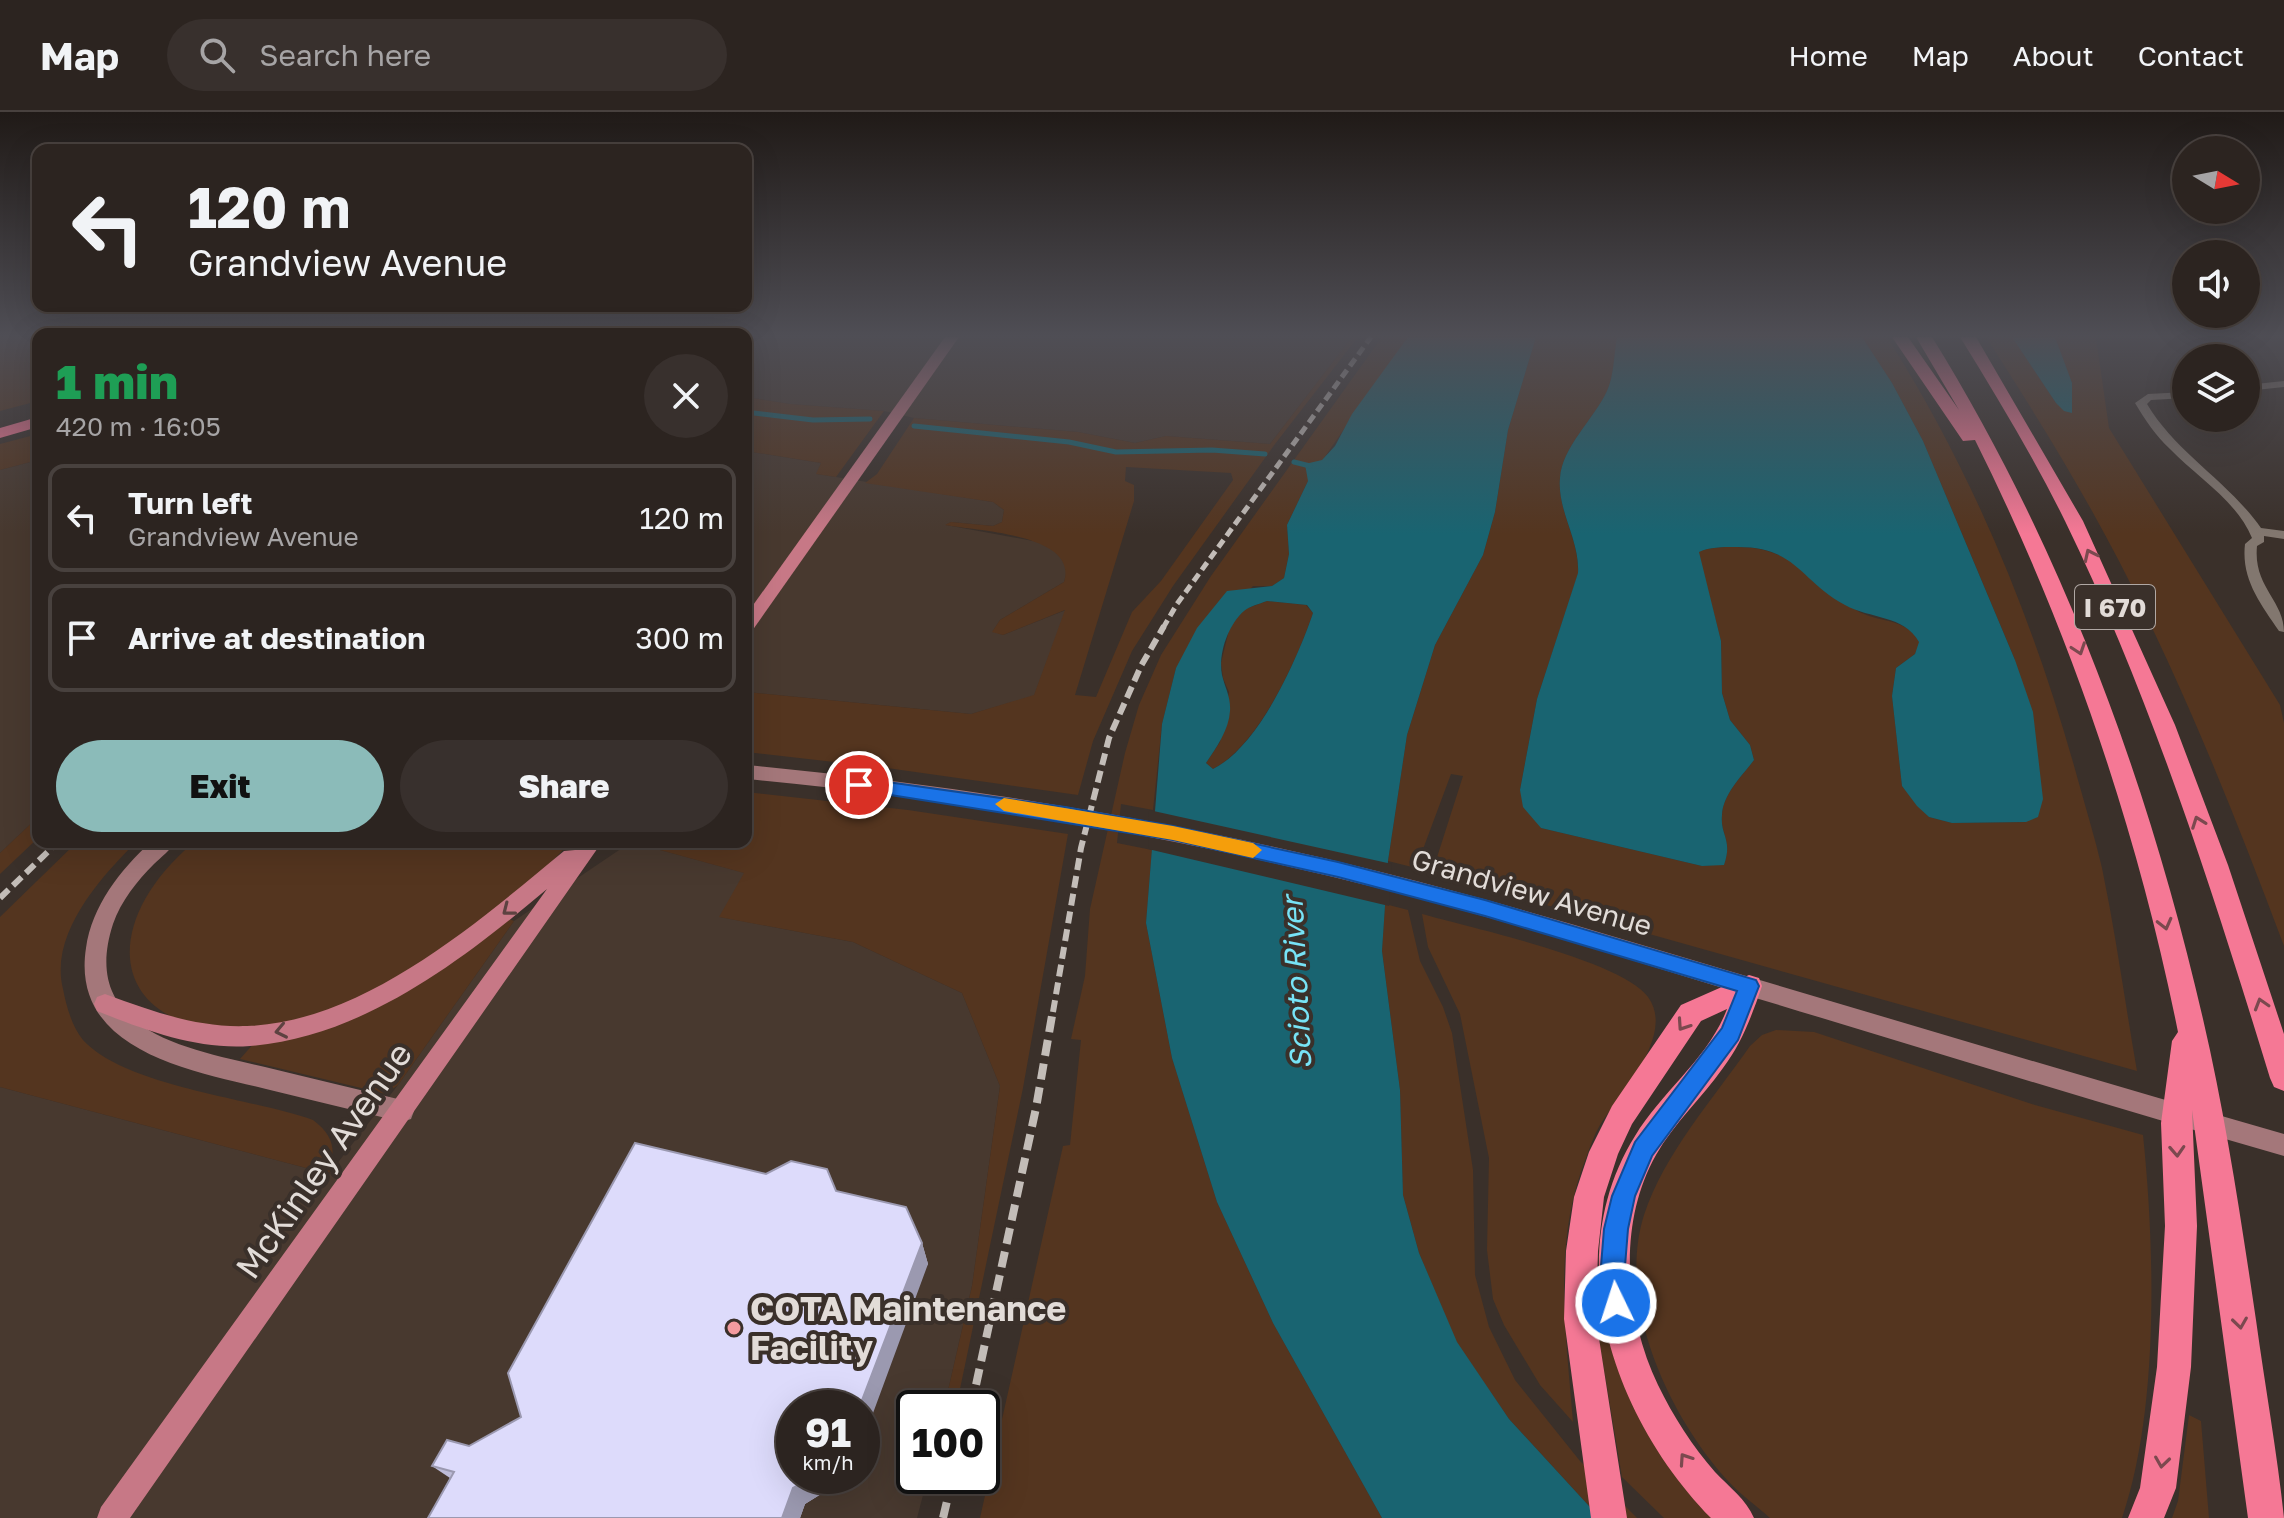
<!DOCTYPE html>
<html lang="en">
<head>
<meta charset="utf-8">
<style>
	:root { --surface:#2c2420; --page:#38302d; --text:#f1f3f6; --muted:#a6a4a5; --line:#48413e; --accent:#8bbbb9 }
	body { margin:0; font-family:"Golos Text",sans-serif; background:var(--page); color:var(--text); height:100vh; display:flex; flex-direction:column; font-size:30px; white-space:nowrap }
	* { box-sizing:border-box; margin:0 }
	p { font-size:26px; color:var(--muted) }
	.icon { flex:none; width:44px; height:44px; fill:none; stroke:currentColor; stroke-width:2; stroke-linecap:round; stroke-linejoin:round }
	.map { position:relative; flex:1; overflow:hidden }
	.panel { position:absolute; left:32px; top:216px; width:720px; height:520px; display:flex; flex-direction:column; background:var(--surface); border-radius:16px; box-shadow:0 8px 32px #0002,0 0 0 2px var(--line) }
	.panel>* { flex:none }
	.top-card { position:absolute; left:32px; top:32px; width:720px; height:168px; border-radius:16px; box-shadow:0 8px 32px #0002,0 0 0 2px var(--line); background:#2c2420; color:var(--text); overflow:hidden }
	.needle { width:52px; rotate:100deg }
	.controls { position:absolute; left:2172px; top:24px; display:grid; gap:16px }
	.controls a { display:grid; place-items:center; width:88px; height:88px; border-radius:50%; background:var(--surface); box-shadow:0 8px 32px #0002,0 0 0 2px var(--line); font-size:40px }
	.speed { position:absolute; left:776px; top:1278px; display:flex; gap:16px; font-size:40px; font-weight:700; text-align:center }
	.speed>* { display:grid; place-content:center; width:104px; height:104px; border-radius:50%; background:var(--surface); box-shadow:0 8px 32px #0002,0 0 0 2px var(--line); line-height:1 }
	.speed small { font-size:20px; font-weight:400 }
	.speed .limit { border:4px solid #111; border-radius:12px; background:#fff; color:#111 }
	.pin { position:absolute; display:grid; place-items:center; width:68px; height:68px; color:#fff; margin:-34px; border:4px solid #fff; border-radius:50%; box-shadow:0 2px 8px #0007 }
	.me { position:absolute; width:88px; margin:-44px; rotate:356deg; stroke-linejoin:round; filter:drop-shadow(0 0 6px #0008) }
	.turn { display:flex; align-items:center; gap:28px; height:168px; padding:0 24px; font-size:36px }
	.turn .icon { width:104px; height:104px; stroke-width:2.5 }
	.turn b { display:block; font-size:56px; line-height:68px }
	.round { display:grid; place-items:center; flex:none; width:84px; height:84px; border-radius:42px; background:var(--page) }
	.summary { display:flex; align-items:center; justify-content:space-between; height:136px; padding:0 24px }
	h1 { font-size:48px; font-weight:800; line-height:60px; color:#1e9e55 }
	.action { display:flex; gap:16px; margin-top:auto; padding:16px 24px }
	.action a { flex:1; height:92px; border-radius:48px; background:var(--accent); color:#111; font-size:32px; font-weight:800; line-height:92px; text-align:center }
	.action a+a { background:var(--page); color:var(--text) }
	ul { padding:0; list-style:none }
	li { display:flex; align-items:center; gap:24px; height:108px; margin:0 16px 12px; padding:0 8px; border:4px solid var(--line); border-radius:16px }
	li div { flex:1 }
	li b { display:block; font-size:30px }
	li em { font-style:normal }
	header { display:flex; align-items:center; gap:48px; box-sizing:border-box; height:112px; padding:0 40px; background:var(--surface); border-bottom:2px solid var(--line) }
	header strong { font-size:38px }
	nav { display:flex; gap:44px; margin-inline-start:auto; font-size:28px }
	.search { width:560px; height:72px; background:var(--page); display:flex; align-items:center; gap:20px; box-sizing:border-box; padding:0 28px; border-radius:44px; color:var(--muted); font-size:30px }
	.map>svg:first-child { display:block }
	.built { fill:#48392f; fill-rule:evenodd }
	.green { fill:#54351f; fill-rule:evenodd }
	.water { fill:#196471; fill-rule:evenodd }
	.pier { fill:#3a302a }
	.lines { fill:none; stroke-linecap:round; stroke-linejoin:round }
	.stream { stroke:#196471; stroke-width:5 }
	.street { fill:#82776f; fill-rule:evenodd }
	.secondary { fill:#a4777a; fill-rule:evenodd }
	.primary { fill:#c77886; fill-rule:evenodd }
	.highway { fill:#f57895; fill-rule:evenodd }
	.rail-far2 { stroke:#c3bdb8; stroke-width:5; stroke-dasharray:9 5; stroke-linecap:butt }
	.rail-far1 { stroke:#c3bdb8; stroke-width:6; stroke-dasharray:12 6; stroke-linecap:butt }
	.rail { stroke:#c3bdb8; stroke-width:8; stroke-dasharray:16 8; stroke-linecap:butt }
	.wall { fill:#bebcd8 }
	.shaded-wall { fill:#9b99b0 }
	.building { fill:#dddbfb; stroke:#9b99b0; stroke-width:2 }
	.oneway { stroke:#7b494f }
	.oneway2 { stroke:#5d4241 }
	.route { fill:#1a73e8; stroke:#114b97; stroke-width:2 }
	.slow { fill:#f59e0b }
	.poi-dot { fill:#f49b9f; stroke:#3a302a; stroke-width:3 }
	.labels { text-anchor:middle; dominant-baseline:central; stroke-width:8; stroke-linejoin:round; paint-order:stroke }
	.shield { fill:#3a302a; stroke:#b0a8a4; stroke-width:2 }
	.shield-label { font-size:26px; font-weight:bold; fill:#e2dcd8 }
	.street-label { font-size:28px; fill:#e2dcd8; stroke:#3a302a }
	.water-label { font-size:30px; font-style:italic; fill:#77e3f6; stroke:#3a302a }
	.near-street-label { font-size:34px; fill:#e2dcd8; stroke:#3a302a }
	.near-poi-label { font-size:34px; font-weight:bold; fill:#e2dcd8; stroke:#3a302a; text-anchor:start }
</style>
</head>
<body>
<header>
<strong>Map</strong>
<div class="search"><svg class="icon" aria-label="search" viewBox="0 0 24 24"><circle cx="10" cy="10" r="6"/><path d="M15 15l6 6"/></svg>Search here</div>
<nav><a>Home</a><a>Map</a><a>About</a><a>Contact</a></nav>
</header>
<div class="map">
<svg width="2284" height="1406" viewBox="0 0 2284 1406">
	<rect width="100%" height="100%" fill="#3a302a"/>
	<!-- built -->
	<g class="built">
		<path d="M746,225h606l-82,107 -104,-8 -31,7 -57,-11 -164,-14 -30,-7 -94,-7 -44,-7z"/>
		<path d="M746,339l75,12 -4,11 176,28 11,8 -2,12 -9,4 -42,-4 -5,3 98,18 17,11 6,17 -3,11 -64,38 -7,11 10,4 63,-25 -32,86 -63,18 -225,-22z"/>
		<path d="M38,348v357l-38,36v-383z"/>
		<path d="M631,730l114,31 -25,44 133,25 109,51 38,93 -28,200 -28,122h-30v68h14l-11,42h-917v-431l329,87 69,-89 116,-164zM794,1296h68v68h-68z"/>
	</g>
	<!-- green -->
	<g class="green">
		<path d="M0,225h38v64l-38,10z"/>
		<path d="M1352,225h6l-83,107 -102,142 -41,65 -39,90 -15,54 -191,-27 -141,-16v-60l225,22 63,-19 31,-85 -62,25 -11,-3 8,-12 64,-38c15,-48 -87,-51 -119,-57l6,-3 42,4 9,-4 2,-12 -11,-8 -128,-19 12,-9 37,-56 164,14 57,11 31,-7 104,8zM1126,355l105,6 2,7 -72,101 -29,31 -36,85 -21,-2 59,-194v-16l-9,-4z"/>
		<path d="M1382,225h26l-100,144 -21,44 2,29 -5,24 -12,8h-19l-77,82 -14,56 -9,86 -32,-6 -4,39 35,7 -6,73 26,135 45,144 56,121 109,195h-402l83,-372 7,-1 11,-105 -10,-1 14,-63 5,-67 35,-156 14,-48 22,-50 50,-79z"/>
		<path d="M1536,225h81c-3,17 -3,39 -10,54 -13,28 -45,56 -47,87 -3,33 20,62 18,96l-41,125 -17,91 21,38 161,38 22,-2c9,-25 -4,-28 -2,-49 1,-21 20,-39 32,-55l-4,-15 -20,-25 -8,-27 -1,-52 -23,-89c13,-5 24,-5 37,-5 57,-1 77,34 121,63 23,14 48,6 64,32l-5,12 -19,14 -4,28 10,90 27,31 23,6 74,-1 -11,-162 -92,-219 -31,-58 -30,-46h25c87,137 148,287 191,443 8,29 17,58 24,88 14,67 23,135 35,203l-705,-198 31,-97 -12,-2 -35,94 -28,-7 19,-126 28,-90 48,-90 12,-43 13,-82z"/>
		<path d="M1986,225h26l44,66 16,-20 -17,-46h55l-14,1 13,90 171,277 4,18v223c-49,-131 -101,-261 -165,-385 -40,-77 -86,-151 -133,-224z"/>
		<path d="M746,285l44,7 94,7 -48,66 -20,-3 5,-11 -75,-12z"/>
		<path d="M38,322v26l-38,10v-26z"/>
		<path d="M1267,489l39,4 7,8c-16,47 -54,132 -100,156l-7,-6 14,-21 9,-50 -6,-14 -2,-15 9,-37 15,-17z"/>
		<path d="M746,680l162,18 160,24 -45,254 -67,320h-12l28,-122 28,-200 -38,-93 -109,-51 -134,-25 25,-44 -113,-31h115z"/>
		<path d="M38,705v21l-38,36v-21z"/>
		<path d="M77,730h59c-35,35 -87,92 -73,147 3,16 9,38 20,51 43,47 169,58 230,80 21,16 23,29 16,54l-329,-87v-170z"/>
		<path d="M194,730h376c-62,72 -205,171 -300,185 -151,21 -186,-92 -76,-185z"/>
		<path d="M1385,792l23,6 12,51 23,46 9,26 21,137 2,105 14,52 26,53 65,81 57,57h-37l-91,-99 -53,-77 -37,-89 -16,-58 -3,-105 -18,-139z"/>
		<path d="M1422,802c46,13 201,47 226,83 28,38 -28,96 -48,128 -6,10 -10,22 -14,33 -34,85 -20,175 -13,264l-33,-37 -36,-60 -11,-26 -6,-49 2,-92 -29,-144 -32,-67z"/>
		<path d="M509,807l5,2 -116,164 -12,9 -146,-35 15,-17 40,-7z"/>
		<path d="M1776,918l38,2 221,73 108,30c12,115 16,275 -21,383h-352c-13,-12 -29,-23 -41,-36 -59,-64 -113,-178 -85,-267 20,-61 69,-116 106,-169l12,-11z"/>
		<path d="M1595,1164l7,2 118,240h-56l-42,-41 -22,-132z"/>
		<path d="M2189,1303l12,6 8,97h-37l6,-17z"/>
	</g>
	<!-- water -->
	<g class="water">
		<path d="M1408,225h128l-28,93 -13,82 -12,43 -48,90 -28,90 -19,126 -6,90 18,139 3,105 16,58 38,89 52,77 91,99h-218l-109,-195 -56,-121 -45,-144 -26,-135 16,-199 14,-56 21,-40 30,-37 45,-5 12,-8 5,-24 -2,-29 21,-44 -3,-17 17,-4 13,-14 17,-32zM1267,489l40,4 6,8c-16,47 -54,133 -100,156l-7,-6c10,-15 23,-33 24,-52 1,-14 -5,-23 -8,-36 -4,-21 6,-50 22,-64 6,-5 15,-7 23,-10z"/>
		<path d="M1617,225h245l30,46 31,58 92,219 18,52 10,87 -5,18 -12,5 -74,1 -23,-6 -12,-11 -15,-20 -10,-90 4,-28 19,-14 4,-12c-15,-27 -49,-23 -74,-37 -46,-25 -48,-59 -110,-58 -13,0 -25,0 -36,5l22,89 1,52 8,27 20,25 4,15c-12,16 -31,34 -32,55 -2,21 11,24 2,50l-22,1 -161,-38 -18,-21 -3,-17 17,-91 41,-126c2,-33 -21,-62 -18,-95 2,-31 34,-59 47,-87 7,-15 7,-37 10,-54z"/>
		<path d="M2012,225h43l17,46v30l-8,-2 -8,-8z"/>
	</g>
	<!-- pier -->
	<path class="pier" d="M1149,698l243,54 -3,42 -241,-57z"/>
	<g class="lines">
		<!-- stream -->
		<g class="stream">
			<path d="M746,300l67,8 57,-1"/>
			<path d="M914,314l155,16 47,10 96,-2 53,4"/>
			<path d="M1294,350l16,4"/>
		</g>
		<!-- street -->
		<g class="street">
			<path d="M2284,269v6l-38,4v-6z"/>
			<path d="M2186,280v6l-35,2 -4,4c29,49 81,77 114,124l23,3v8l-20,-3v6l-7,4c-4,41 27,54 27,86l-5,-1c-19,-28 -38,-52 -34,-87l7,-6c-15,-37 -55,-61 -82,-89 -14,-13 -25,-29 -35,-46l13,-9z"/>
		</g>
		<!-- secondary -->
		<g class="secondary">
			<path d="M746,653c214,20 426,55 635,107 116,29 231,64 345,98 186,55 371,111 558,164v22c-186,-53 -372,-111 -558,-167 -114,-35 -228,-71 -344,-100 -209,-53 -421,-90 -636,-110z"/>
			<path d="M151,730h24c-5,9 -14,15 -21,22 -17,17 -33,37 -41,60 -35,108 76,125 152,143 45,11 91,22 137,33l9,3 3,8 -3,8 -9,3c-45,-11 -91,-22 -136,-33 -72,-18 -196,-37 -180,-141 6,-42 34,-78 65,-106z"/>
		</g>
		<!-- primary -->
		<g class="primary">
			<path d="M945,225h14l-207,294 -6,2v-18z"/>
			<path d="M581,730h21l-472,676h-33l4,-11 446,-618c-84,71 -184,148 -297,157 -53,4 -105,-16 -153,-35l-3,-7 3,-7 8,-3c47,17 92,34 142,32 117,-4 231,-104 317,-175l11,-1z"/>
		</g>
		<!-- highway -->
		<g class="highway">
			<path d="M1892,225h16l51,73 -43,-73h16c129,208 216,443 271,682 23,99 38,200 53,301 9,66 21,132 28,198h-36l-56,-408 5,116 -6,141 -15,121 -12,30h-36l12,-30 17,-121 8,-141 -4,-103 11,-82 6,-9c-41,-204 -110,-406 -203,-592l-12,1z"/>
			<path d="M1960,225h16l107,184 92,204 53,140 56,169v57l-10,-4 -4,-9c-58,-189 -118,-378 -205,-557 -31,-63 -68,-124 -105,-184z"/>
			<path d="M38,305v10l-38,11v-10z"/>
			<path d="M1749,863l10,3 3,8c-10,29 -20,57 -39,82 -21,30 -49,55 -67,87 -39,69 -31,161 2,230 15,31 35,62 57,87 14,15 31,27 39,46h-43c-95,-97 -154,-257 -76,-382 27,-45 73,-77 92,-127l-26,12 -69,103 -14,30 -14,43 -6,54 -2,68 31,199h-36l-27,-199 2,-68 8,-54 15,-45 23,-46 69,-101z"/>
		</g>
		<!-- rail-far2 -->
		<path class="rail-far2" d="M1163,516l14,-24 194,-267"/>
		<!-- rail-far1 -->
		<g class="rail-far1">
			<path d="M0,786l58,-56"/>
			<path d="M1053,900l28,-164 28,-110 32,-72 23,-40"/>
		</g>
		<!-- rail -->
		<g class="rail">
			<path d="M971,1296l65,-300 17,-98"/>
			<path d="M943,1406l10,-42"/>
		</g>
	</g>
	<!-- wall -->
	<path class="wall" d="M922,1131l6,21 -134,212h56l-45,28 -5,14h-372l22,-40 -18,-12 37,-20 52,-29z"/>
	<!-- shaded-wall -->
	<g class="shaded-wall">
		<path d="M922,1131l6,21 -66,179v-35h-3z"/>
		<path d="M814,1364h36l-45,28 -5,14h-18l11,-30z"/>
	</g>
	<!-- building -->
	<path class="building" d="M635,1031l131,31 25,-13 36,8 9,22 70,16 16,36 -63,165h-65v68h20l-21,12 -11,30h-354l26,-46 -22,-6 15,-26 22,6 52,-29 -13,-44z"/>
	<!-- one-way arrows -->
	<defs><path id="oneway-chevron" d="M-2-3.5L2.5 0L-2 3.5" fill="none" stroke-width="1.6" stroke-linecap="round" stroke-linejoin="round" transform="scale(2)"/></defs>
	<g class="oneway">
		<use href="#oneway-chevron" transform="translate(2090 443) rotate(-115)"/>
		<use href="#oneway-chevron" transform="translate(2079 537) rotate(71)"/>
		<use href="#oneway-chevron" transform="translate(2198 710) rotate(-110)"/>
		<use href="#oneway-chevron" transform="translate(2165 812) rotate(76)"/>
		<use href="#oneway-chevron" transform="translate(2261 892) rotate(-107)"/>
		<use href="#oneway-chevron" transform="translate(1683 913) rotate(124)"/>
		<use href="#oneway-chevron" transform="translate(2177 1039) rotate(87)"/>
		<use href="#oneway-chevron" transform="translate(2240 1211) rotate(82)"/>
		<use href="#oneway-chevron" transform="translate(1685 1347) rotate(-124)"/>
		<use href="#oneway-chevron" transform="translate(2162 1350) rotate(98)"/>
	</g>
	<g class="oneway2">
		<use href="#oneway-chevron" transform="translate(508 798) rotate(142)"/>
		<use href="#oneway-chevron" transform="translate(281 919) rotate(168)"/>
	</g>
	<!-- sky -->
	<linearGradient id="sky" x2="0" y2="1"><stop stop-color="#201a17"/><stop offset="0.53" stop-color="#4f4e55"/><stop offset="1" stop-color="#4f4e55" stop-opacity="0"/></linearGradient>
	<rect width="2284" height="422" fill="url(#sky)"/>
	<!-- route -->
	<path class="route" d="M859,666l206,29 108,19 165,36 147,38 271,80 3,6 -21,54 -86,116 -17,40 -7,33 -3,37 3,37 -3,8 -9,4 -9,-4 -6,-45 3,-37 8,-33 23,-54 87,-114 15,-37 -252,-75 -147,-39 -165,-37 -320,-51 -3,-4 3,-5z"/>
	<!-- slow -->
	<path class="slow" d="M1004,686l169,28 80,17 9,7 -9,8 -80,-18 -169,-29 -9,-7z"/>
	<!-- markers -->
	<circle class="poi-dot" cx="734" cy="1216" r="8"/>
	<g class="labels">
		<!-- shield labels -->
		<rect class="shield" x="2075" y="473" width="80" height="44" rx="6"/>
		<g class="shield-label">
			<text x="2115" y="495">I 670</text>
		</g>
		<!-- street labels -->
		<g class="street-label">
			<text transform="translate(1532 780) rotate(16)">Grandview Avenue</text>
		</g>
		<!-- water labels -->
		<g class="water-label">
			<text transform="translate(1296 871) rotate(-93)">Scioto River</text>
		</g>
		<!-- near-street labels -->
		<g class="near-street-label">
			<text transform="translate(323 1048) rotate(-55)">McKinley Avenue</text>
		</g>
		<!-- near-poi labels -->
		<g class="near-poi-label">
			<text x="750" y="1196">COTA Maintenance<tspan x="750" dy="39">Facility</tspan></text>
		</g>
	</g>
</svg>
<div class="controls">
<a><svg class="needle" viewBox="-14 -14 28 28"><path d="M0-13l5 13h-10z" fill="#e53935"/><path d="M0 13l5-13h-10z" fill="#a6a4a5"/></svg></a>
<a><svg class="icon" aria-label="sound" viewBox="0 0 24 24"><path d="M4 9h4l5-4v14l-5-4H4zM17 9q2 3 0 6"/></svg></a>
<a><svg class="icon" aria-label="layers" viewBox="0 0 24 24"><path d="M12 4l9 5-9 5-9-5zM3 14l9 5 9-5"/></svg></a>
</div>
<div class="speed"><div>91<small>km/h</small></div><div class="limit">100</div></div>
<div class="pin" style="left:859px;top:673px;background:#d93025"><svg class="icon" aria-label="arrive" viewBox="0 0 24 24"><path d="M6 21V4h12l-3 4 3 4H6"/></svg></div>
<svg class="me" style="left:1616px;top:1191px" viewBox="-20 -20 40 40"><circle r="17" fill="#1a73e8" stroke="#fff" stroke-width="3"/><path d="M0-11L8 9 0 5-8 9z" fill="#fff"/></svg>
<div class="top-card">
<div class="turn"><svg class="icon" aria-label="left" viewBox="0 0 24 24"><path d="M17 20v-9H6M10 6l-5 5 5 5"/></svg><div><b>120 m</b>Grandview Avenue</div></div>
</div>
<section class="panel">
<div class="summary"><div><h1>1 min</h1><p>420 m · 16:05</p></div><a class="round"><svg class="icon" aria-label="close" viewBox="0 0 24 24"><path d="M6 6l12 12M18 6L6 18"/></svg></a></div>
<ul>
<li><svg class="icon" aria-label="left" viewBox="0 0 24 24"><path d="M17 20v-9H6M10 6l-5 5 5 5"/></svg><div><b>Turn left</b><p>Grandview Avenue</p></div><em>120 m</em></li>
<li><svg class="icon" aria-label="arrive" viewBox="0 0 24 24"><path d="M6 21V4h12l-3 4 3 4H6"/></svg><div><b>Arrive at destination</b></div><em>300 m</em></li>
</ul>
<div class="action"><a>Exit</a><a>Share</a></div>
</section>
</div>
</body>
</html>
